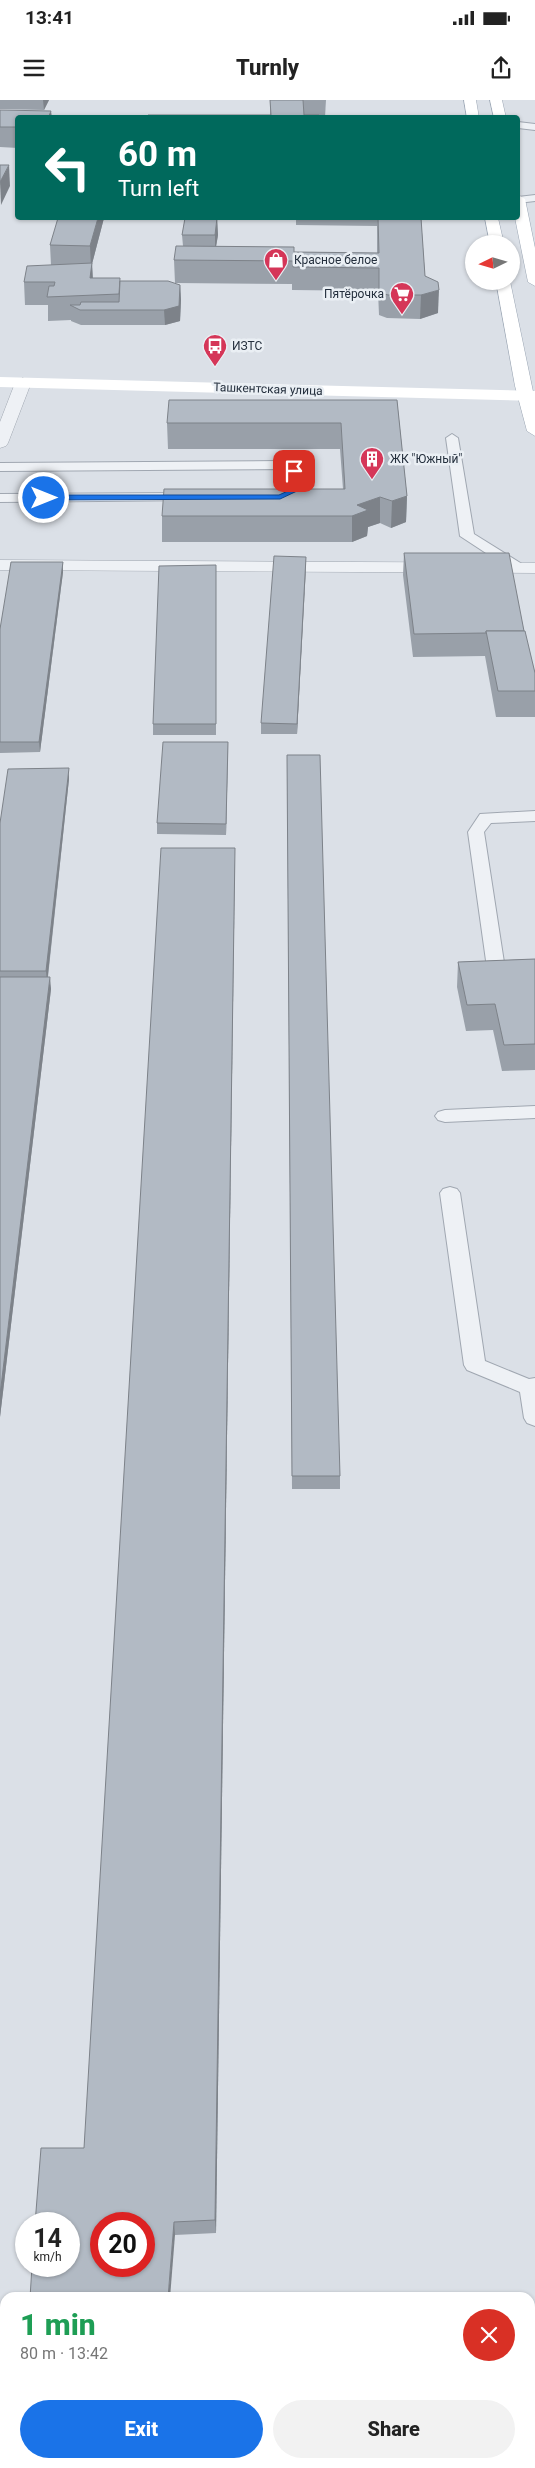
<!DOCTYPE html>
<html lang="en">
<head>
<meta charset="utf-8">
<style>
	:root { --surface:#fff; --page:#f2f2f2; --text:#222; --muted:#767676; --accent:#1a73e8 }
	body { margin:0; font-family:Roboto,sans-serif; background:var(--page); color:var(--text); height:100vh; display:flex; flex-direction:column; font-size:19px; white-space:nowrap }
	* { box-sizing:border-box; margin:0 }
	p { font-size:16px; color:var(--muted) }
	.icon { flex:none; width:28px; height:28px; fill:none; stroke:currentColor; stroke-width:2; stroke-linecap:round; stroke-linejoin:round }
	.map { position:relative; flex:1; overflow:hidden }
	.details { position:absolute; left:0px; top:2192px; width:535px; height:176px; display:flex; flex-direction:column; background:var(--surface); border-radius:15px 15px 0 0; box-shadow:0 1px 4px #0004 }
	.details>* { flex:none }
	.top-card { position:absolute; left:15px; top:15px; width:505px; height:105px; border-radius:5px; box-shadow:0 1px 4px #0004; background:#00695c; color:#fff; overflow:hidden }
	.needle { width:32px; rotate:265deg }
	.buttons { position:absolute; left:465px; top:135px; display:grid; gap:10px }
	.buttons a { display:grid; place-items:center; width:55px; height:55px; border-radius:50%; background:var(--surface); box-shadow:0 1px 4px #0004; font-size:25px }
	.speed { position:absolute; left:15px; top:2112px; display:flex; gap:10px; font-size:25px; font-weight:700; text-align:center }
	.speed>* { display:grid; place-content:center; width:65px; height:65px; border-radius:50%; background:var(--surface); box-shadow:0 1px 4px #0004; line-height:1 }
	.speed small { font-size:12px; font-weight:400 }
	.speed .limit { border:8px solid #d22; background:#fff; color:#111 }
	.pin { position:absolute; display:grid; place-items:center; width:42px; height:42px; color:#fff; margin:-21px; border-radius:10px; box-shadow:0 2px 8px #0006 }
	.me { position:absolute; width:55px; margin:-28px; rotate:90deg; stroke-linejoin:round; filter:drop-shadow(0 0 4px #0008) }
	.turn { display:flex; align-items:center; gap:18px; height:105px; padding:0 20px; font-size:22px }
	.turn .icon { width:65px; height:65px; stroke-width:2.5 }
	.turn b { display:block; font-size:35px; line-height:42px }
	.round { display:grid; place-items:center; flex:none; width:52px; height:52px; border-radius:26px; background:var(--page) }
	.head { display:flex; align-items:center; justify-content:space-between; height:85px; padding:0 20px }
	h1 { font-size:30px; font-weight:800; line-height:38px; color:#1e9e55 }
	.primary-button { display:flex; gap:10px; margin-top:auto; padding:10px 20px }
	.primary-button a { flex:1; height:58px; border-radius:30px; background:var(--accent); color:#fff; font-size:20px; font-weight:800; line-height:58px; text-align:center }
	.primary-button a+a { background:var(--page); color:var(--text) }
	.status { display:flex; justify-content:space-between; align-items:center; height:35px; padding:0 25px; background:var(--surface); direction:ltr }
	.status svg { height:14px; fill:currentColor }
	header { display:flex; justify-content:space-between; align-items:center; height:65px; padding:0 20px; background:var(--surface); font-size:22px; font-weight:800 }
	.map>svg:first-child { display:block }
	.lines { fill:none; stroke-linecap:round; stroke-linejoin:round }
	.service-casing { stroke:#a0a7b1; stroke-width:2 }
	.minor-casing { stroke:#a0a7b1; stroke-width:1 }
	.primary-casing { stroke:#9aa5b3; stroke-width:1 }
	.service { fill:#eef1f5; fill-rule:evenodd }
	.minor { fill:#eef1f5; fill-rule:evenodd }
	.secondary { fill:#fff; fill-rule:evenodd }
	.primary { fill:#fff; fill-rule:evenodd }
	.wall { fill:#99a0a9; fill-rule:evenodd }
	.shaded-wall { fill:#7d8289 }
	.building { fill:#b2bac4; stroke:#7d8289; fill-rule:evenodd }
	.route { fill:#1a73e8; stroke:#114b97 }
	.labels { text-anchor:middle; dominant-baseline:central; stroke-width:5; stroke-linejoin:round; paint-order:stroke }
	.far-poi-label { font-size:12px; fill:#242f3d; stroke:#eaeff4; text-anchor:start }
	.far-street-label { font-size:12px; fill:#242f3d; stroke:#eaeff4 }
</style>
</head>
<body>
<div class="status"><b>13:41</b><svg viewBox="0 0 49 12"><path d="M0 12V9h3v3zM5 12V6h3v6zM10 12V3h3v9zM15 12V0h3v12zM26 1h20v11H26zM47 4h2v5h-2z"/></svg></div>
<header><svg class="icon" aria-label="menu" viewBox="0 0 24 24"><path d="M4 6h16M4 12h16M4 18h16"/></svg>Turnly<svg class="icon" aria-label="share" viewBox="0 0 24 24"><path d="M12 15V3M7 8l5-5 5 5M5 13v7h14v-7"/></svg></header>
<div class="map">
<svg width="535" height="2368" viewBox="0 0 535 2368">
	<rect width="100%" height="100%" fill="#dbe0e7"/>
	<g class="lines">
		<!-- service casing -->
		<g class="service-casing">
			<g id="service">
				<path d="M518,22l17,2v6l-17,-2z"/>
				<path d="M535,95v6l-17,2v-6z"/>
				<path d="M452,334l6,4 16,96 48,30 2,3 -2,3h-10l-52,-34 -14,-98z"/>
				<path d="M281,361l19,10 1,20c-8,9 -31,15 -40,6l2,-3 15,-1 9,-4v-16l-8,-4 -279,2v-8z"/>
				<path d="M192,393l7,4 -2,3 -197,2v-8z"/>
				<path d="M535,711v10l-44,2 -7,9 23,150 -3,4h-12l-3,-4 -21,-150 12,-18z"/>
				<path d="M535,1006v12l-90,4 -7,-2 -3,-4 3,-4 7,-2z"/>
				<path d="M450,1087l7,2 3,4 25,168 44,18 6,-1v48l-8,-3 -3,-5 -4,-26 -53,-22 -3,-5 -24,-172 3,-4z"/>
			</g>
		</g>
		<!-- minor casing -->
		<g class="minor-casing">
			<g id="minor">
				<path d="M23,278l8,5 -23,60 -2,3 -6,2v-26l15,-39z"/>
				<path d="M0,460l535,3v10l-535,-3z"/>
			</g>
		</g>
		<!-- primary casing -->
		<g class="primary-casing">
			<g id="primary">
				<path d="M464,0h12l3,18h-12z"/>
				<path d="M490,0h12l4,18h-12z"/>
				<path d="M518,95l7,4 10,49v38l-7,-4 -13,-64h3z"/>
				<path d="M485,118h13l6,26h-14z"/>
				<path d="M496,181h14l25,120v35l-8,-5 -12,-45z"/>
			</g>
		</g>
		<!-- service -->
		<use href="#service" class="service"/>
		<!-- minor -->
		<use href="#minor" class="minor"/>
		<!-- secondary -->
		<path class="secondary" d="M0,277l535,14v10l-535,-14z"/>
		<!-- primary -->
		<use href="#primary" class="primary"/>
	</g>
	<!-- wall -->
	<g class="wall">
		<path d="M0,0h49l-5,10 -44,-1z"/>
		<path d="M270,0h56l-1,17 -55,-2z"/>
		<path d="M0,10l18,8v30l-18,-1z"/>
		<path d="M104,118l-12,46 1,14 27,3 60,4 1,15 -1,21 -15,4h-84l-10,-4v-1l-23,1v-16h-23l-1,-23 27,-17 -1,-20z"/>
		<path d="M185,118h236l4,58 13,37 -18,6 -33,-1 -8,-3 -1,-24 -86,-1v-6l-117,-1 -1,-23 9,-14 -1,-11zM217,119h79v6l81,1v27l-83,-1 -78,-6 2,-11z"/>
		<path d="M397,300l10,96 -1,26 -15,6 -11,-5 -12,4 -1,9 -15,6h-190v-26l181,-27 -3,-40h-172l-1,-26z"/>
		<path d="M404,453l120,78 11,42v44h-39l-11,-61 -72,1 -10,-82z"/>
		<path d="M306,457l-9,177h-36v-11z"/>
		<path d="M63,462v10l-23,180 -40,1v-124z"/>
		<path d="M216,465v170h-63v-11z"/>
		<path d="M228,642l-2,93 -69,-1v-11z"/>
		<path d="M287,655l53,721v13h-48z"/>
		<path d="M69,679l-21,198 3,12 -51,428v-594z"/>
		<path d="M235,759l-19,1374 -41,2 -91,-87z"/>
		<path d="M535,859v111l-33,1 -9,-41 -27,1 -9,-44 1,-25z"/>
	</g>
	<!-- shaded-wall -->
	<g class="shaded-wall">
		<path d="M43,0h6l-5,10z"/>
		<path d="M51,11l1,7h-4z"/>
		<path d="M9,65l1,21 -9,19 -1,-23z"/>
		<path d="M98,118h6l-12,46 1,22 -3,-8 1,-10 -1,-22z"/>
		<path d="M217,118l1,17 -3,18v-18z"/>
		<path d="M180,185l1,15 -1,21 -15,4 -1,-15z"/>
		<path d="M439,190l-1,23 -18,6 1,-24z"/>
		<path d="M407,396l-1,26 -15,6 1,-27z"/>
		<path d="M380,397v26l-12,4 -1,9 -15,6v-26l5,-11z"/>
		<path d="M306,457v10l-9,167v-10z"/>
		<path d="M63,462v10l-23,180 -1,-10z"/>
		<path d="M228,642v11l-2,82v-11z"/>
		<path d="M69,668v11l-22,204 -1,-12z"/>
		<path d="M235,759l-19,1374 -1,-13z"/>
		<path d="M50,877l1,12 -51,428v-22z"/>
		<path d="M174,2122l1,13 -5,63h-2z"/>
	</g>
	<!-- building -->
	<g class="building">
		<path d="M270,0h33l1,15h15v3h-171v-3h123z"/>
		<path d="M0,10l51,1 -3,7h-30v9h-18z"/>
		<path d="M0,65h9l-9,17z"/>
		<path d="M58,118h40l-8,28 -40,-1z"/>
		<path d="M185,118h32l-2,17h-33z"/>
		<path d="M378,118h43l4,58 13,6 1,8 -18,5h-33l-9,-3v-24l-86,-1v-6l-119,-1 2,-14 118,1v5l85,1z"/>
		<path d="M92,163l-2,15h30l-1,16 -72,3 2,-11h5l1,-4h-31l3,-16z"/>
		<path d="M120,181h48l12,4 -1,21 -15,4h-84l-10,-5h10l1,-3h38z"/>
		<path d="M169,300h228l10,96 -15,5 -12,-4 -23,8 11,5 -16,6h-190l2,-27h181l-4,-66h-174z"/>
		<path d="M404,453h105l15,78h-38v2l-72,1z"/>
		<path d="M274,456l32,1 -9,167 -36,-1z"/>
		<path d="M11,462h52l-24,180h-39v-113z"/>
		<path d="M216,465v159h-63l6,-158z"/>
		<path d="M486,531h39l10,42v18h-37z"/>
		<path d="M163,642h65l-2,82 -69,-1z"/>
		<path d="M287,655h33l20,721h-48z"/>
		<path d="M69,668l-23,203h-46v-148l8,-54z"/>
		<path d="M161,748h74l-20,1372 -41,2 -6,76h-138l2,-32h37v-42h-34l6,-76h43zM101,2124h43v42h-43z"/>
		<path d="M535,859v85l-31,1 -9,-41 -28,1 -9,-43z"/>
		<path d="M0,877h50l-50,418z"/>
		<path d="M18,2364h138v4h-139z"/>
	</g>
	<!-- route -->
	<path class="route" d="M291,370l6,1v20l-17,8 -236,1 -4,-2 4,-3h235l11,-5z"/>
	<!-- icons -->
	<defs>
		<g id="shop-pin" transform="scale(1.25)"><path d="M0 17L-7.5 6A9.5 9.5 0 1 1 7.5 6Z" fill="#d53658" stroke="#eaeff4"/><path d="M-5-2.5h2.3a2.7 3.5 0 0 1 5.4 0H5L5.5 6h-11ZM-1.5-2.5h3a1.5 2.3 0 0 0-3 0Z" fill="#fff"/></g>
		<g id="supermarket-pin" transform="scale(1.25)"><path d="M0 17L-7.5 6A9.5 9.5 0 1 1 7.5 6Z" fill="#d53658" stroke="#eaeff4"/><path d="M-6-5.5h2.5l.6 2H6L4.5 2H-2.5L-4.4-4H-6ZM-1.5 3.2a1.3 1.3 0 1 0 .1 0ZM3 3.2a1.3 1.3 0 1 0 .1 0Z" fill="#fff"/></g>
		<g id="bus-pin" transform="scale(1.25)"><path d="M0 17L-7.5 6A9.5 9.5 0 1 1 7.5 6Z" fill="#d53658" stroke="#eaeff4"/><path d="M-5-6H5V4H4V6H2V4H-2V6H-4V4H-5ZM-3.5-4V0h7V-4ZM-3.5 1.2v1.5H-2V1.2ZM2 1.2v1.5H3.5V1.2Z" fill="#fff"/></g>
		<g id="building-pin" transform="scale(1.25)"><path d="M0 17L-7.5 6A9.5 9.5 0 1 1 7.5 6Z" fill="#d53658" stroke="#eaeff4"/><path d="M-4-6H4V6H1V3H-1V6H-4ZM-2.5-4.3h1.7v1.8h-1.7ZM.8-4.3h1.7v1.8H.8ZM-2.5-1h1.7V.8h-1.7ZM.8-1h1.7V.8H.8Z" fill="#fff"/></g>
	</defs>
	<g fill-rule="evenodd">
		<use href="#shop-pin" x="276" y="160"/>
		<use href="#supermarket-pin" x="402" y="194"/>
		<use href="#bus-pin" x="215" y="246"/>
		<use href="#building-pin" x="372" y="359"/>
	</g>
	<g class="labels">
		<!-- far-poi labels -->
		<g class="far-poi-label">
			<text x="294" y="160">Красное белое</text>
			<text x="384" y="194" text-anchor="end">Пятёрочка</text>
			<text x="232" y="246">ИЗТС</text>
			<text x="390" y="359">ЖК "Южный"</text>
		</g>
		<!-- far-street labels -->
		<g class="far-street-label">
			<text transform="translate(268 289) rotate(2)">Ташкентская улица</text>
		</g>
	</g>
</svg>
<div class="buttons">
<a><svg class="needle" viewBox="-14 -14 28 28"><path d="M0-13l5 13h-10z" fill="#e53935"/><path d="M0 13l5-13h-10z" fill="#767676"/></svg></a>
</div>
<div class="speed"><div>14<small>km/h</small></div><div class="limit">20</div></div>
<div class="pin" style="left:294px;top:371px;background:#d93025"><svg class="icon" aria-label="arrive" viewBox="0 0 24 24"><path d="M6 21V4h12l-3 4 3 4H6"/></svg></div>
<svg class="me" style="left:44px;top:398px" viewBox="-20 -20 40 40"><circle r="17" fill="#1a73e8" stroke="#fff" stroke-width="3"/><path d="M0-11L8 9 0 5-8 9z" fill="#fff"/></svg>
<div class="top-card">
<div class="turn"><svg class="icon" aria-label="left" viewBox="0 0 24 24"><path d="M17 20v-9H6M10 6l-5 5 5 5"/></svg><div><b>60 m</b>Turn left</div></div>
</div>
<section class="details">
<div class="head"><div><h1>1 min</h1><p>80 m · 13:42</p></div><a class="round" style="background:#d93025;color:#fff"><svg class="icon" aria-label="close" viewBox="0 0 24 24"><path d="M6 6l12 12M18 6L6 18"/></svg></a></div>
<div class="primary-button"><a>Exit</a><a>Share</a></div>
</section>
</div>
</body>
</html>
